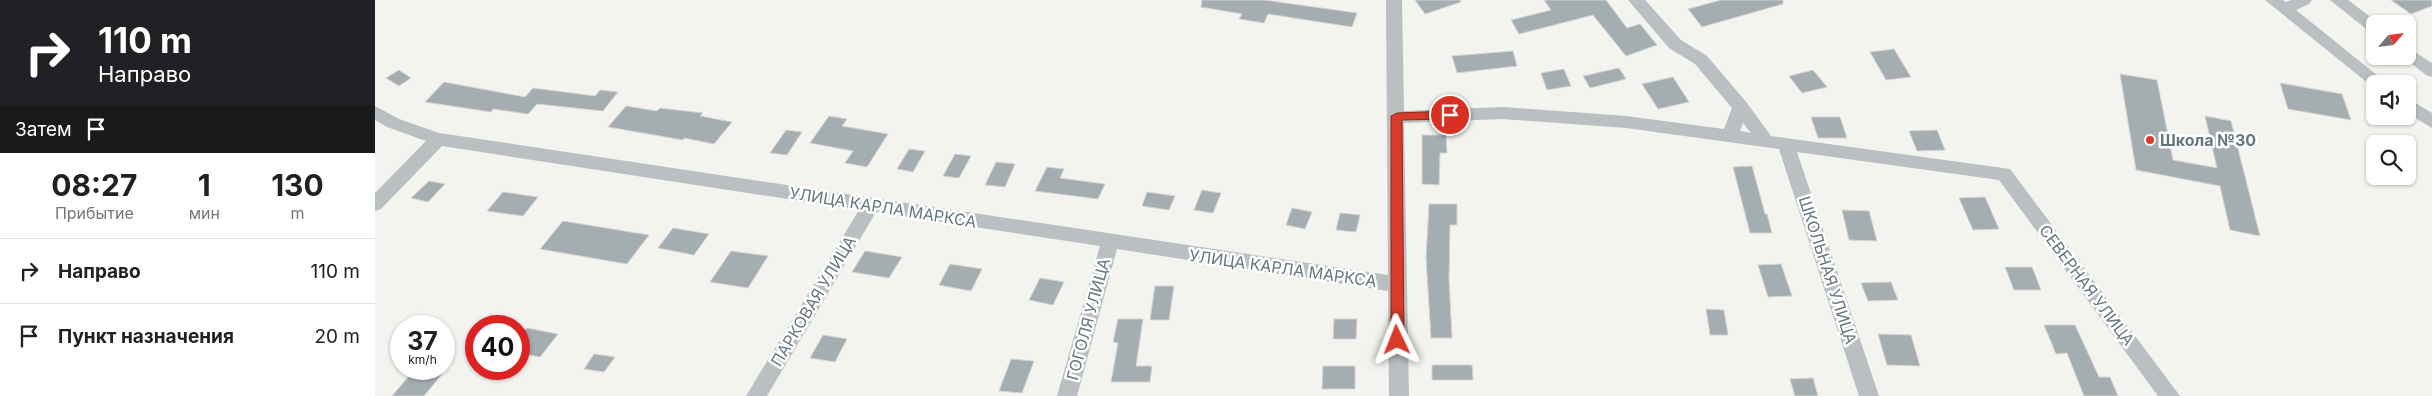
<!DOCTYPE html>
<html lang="ru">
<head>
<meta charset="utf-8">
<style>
	:root { --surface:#fff; --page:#f6f6f6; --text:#202124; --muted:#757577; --line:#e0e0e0 }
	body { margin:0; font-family:Inter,sans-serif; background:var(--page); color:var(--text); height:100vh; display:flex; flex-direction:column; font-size:19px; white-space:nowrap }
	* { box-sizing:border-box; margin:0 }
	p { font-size:16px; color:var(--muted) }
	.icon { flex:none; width:28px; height:28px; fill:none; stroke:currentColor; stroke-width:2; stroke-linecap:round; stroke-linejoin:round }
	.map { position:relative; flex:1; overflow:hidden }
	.side { display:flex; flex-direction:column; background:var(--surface); width:375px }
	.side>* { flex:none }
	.banner { background:#202124; color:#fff; overflow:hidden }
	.needle { width:32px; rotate:62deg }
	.fabs { position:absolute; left:1991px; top:15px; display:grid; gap:10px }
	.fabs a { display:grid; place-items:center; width:50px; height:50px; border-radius:8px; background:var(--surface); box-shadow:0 1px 4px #0004; font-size:25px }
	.speed { position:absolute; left:15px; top:315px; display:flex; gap:10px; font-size:25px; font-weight:700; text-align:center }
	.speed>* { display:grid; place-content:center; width:65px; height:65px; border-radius:50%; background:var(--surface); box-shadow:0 1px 4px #0004; line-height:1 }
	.speed small { font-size:12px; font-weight:400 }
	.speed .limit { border:8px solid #d22; background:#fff; color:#111 }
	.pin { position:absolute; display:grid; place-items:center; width:42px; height:42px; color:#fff; margin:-21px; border:2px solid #fff; border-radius:50%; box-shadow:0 1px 5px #0007 }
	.me { position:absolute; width:55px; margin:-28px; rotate:358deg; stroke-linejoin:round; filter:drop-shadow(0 0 4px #0008) }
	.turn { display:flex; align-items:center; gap:18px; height:105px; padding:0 15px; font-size:22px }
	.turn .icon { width:65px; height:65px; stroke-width:2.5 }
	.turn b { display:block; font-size:35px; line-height:42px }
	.then { display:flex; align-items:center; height:48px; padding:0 15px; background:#0003; gap:10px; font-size:19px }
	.eta { display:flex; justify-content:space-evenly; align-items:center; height:85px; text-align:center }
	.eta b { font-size:30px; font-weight:700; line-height:35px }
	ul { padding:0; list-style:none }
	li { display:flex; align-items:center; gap:15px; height:65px; padding:0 15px; border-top:1px solid var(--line) }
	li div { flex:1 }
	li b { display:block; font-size:19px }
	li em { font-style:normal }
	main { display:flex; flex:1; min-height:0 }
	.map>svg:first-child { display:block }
	.building { fill:#a4adb0; stroke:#d5d4d2 }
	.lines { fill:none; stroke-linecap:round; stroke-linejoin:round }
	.minor { fill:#babfc1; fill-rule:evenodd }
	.route { fill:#d93b2a; stroke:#8d261b }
	.poi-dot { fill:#d93b2a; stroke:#fff; stroke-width:2 }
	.labels { text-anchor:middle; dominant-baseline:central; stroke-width:5; stroke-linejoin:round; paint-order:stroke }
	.poi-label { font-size:16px; font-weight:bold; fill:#64777f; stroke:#fff; text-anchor:start }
	.street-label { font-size:16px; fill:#64777f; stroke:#fff }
</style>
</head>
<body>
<main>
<section class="side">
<div class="banner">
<div class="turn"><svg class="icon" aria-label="right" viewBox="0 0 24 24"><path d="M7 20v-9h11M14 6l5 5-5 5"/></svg><div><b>110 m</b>Направо</div></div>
<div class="then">Затем<svg class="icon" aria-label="arrive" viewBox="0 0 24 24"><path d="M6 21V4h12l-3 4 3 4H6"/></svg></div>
</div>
<div class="eta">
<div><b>08:27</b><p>Прибытие</p></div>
<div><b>1</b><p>мин</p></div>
<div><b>130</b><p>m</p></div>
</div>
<ul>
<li><svg class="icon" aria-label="right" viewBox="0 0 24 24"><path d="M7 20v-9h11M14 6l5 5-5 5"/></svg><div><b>Направо</b></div><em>110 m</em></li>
<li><svg class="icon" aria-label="arrive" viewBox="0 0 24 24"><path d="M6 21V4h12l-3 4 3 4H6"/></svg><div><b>Пункт назначения</b></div><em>20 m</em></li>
</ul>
</section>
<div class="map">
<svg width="2057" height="396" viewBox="0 0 2057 396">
	<rect width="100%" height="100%" fill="#f3f3ef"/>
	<!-- building -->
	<g class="building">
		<path d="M827,0h62l93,13 -5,14 -84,-13 -4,9 -25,-4 3,-5 -41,-7z"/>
		<path d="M1040,0h45l1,2 -36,12z"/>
		<path d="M1169,0h62l21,28 13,-4 17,21 -31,11 -33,-41 -74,19 -8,-14 40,-10z"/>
		<path d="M1346,0h62v4l-81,23 -14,-18z"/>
		<path d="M2016,0h41v6l-21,8z"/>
		<path d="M1519,49l17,28 -25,3 -16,-28z"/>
		<path d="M1138,51l4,15 -60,7 -5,-17z"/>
		<path d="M1244,68l7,11 -36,9 -7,-12z"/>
		<path d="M1189,69l7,17 -24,4 -6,-17z"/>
		<path d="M24,70l12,8 -12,8 -13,-8z"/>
		<path d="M1438,70l14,17 -25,6 -13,-17z"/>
		<path d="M1745,74l37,6 16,80 44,8 -12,-52 26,5 29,115 -30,-6 -10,-44 -84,-16z"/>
		<path d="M1298,77l16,25 -31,7 -16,-25z"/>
		<path d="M69,82l81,15 8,-9 62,8 5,-6 18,2 -15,19 -66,-7 -9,10 -35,-5 -2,3 -66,-10z"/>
		<path d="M1905,83l62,11 9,26 -63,-11z"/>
		<path d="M251,106l31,5 3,-3 43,5 -3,3 32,6 -18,22 -30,-6 -1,2 -75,-13z"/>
		<path d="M454,116l18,3 -5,7 46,8 -21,33 -22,-4 8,-12 -43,-8z"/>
		<path d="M1436,117h29l7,21h-29z"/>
		<path d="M411,130l16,2 -15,23 -17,-2z"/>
		<path d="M1562,130l8,20 -28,1 -8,-20z"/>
		<path d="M1047,135h24l1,18h-7l-1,32 -17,-1z"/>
		<path d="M534,149l16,2 -12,21 -16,-3z"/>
		<path d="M580,154l16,2 -12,22 -16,-2z"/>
		<path d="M621,162l19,2 -10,23 -20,-2z"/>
		<path d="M1377,166l13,48h2l5,19h-22l-17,-66z"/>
		<path d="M672,167l17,2 -4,9 45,6 -7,15 -63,-8z"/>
		<path d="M54,181l16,3 -17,18 -17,-4z"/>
		<path d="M827,190l19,3 -8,20 -19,-3z"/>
		<path d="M128,192l35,5 -15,19 -36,-5z"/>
		<path d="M772,192l28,4 -6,14 -27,-4z"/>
		<path d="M1610,197l14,32 -26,1 -14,-32z"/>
		<path d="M1054,204h28v21h-7l-1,53 3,60h-21l-5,-80z"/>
		<path d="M917,208l20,4 -7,17 -19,-4z"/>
		<path d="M1467,210l27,1 8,30 -28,-1z"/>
		<path d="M965,213l20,2 -4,17 -20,-2z"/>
		<path d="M188,221l86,14 -22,29 -87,-15z"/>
		<path d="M298,228l36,6 -15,21 -36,-7z"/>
		<path d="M356,251l37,5 -20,32 -38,-6z"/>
		<path d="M490,251l37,6 -13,21 -37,-6z"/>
		<path d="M575,264l32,5 -11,22 -32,-6z"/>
		<path d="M1406,264l11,32 -24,1 -10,-32z"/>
		<path d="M1630,267h27l9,23h-27z"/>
		<path d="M665,278l24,4 -11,23 -24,-5z"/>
		<path d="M1516,282l7,18 -30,1 -7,-18z"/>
		<path d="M780,286h19l-5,34h-19z"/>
		<path d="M1331,309l18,1 4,25h-18z"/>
		<path d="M743,319h25l-7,47h16l-2,16h-39l7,-39 -5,-1z"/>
		<path d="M959,319h23l-1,20h-23z"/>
		<path d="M1669,325h31l24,52h11l8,19h-34l-17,-43 -11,1z"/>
		<path d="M152,328l31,6 -18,23 -21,-4v-15z"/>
		<path d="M1503,334l33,1 9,31 -33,-1z"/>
		<path d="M448,335l24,4 -12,23 -25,-4z"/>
		<path d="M219,354l21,3 -11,15 -20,-3z"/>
		<path d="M636,359l23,2 -12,32 -23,-2z"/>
		<path d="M1057,365h40l1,15h-41z"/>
		<path d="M948,366h32v23h-33z"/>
		<path d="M40,369l27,5 -18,22h-32z"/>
		<path d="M1438,378l5,18h-23l-5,-17z"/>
	</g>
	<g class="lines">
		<!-- minor -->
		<g class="minor">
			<path d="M1011,0h16l2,111 99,-4 123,9 98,13 8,-21 -37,-44 -26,-16 -41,-48h17l36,40 26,16 40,47 24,33 239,33 170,227h-22l-159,-216 -202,-28 82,244h-20l-80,-247 -153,-21 -123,-9 -99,4 5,273h-20l-1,-105 -271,-42 -40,147h-20l43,-150 -224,-34 -109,184h-21l113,-186 -417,-64 -61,63 -6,2v-18l51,-52 -39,-14 -12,-7v-14l24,13 40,14 949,142zM1368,123l8,10 -11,-2z"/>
			<path d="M1890,0h18l3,2 5,-2h21l-3,4 -13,6 92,74h-13l-1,4z"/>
			<path d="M1955,0h18l32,24h-5v9l-5,-1z"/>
			<path d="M2032,47l25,16v14l-6,-2 -24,-19h5z"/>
			<path d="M2032,98l25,15v15l-25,-15z"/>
		</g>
	</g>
	<!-- route -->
	<path class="route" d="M1075,111l5,4 -5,4 -48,1 2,220 -7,6 -6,-6v-224l6,-3z"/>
	<!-- markers -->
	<circle class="poi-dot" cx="1775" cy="140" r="5"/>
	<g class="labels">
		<!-- poi labels -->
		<g class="poi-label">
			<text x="1785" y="140">Школа №30</text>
		</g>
		<!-- street labels -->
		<g class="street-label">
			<text transform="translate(508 207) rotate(9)">УЛИЦА КАРЛА МАРКСА</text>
			<text transform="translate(908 268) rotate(8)">УЛИЦА КАРЛА МАРКСА</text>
			<text transform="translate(1453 270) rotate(72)">ШКОЛЬНАЯ УЛИЦА</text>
			<text transform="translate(1712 285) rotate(53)">СЕВЕРНАЯ УЛИЦА</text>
			<text transform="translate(438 301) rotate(-59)">ПАРКОВАЯ УЛИЦА</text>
			<text transform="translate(713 319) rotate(-75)">ГОГОЛЯ УЛИЦА</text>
		</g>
	</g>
</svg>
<div class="fabs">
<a><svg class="needle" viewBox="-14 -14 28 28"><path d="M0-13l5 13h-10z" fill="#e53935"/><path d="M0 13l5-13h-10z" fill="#757577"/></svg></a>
<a><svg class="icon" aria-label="sound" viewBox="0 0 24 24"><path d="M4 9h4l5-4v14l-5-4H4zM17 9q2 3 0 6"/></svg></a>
<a><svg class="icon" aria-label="search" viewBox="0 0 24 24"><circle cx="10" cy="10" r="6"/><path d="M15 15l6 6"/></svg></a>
</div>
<div class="speed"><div>37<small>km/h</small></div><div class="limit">40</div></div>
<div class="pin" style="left:1075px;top:115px;background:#d93025"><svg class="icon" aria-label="arrive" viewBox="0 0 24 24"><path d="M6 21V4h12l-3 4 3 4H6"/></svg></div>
<svg class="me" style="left:1022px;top:340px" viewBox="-20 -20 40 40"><path d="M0-17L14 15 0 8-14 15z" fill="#d93b2a" stroke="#fff" stroke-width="4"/></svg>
</div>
</main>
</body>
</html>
